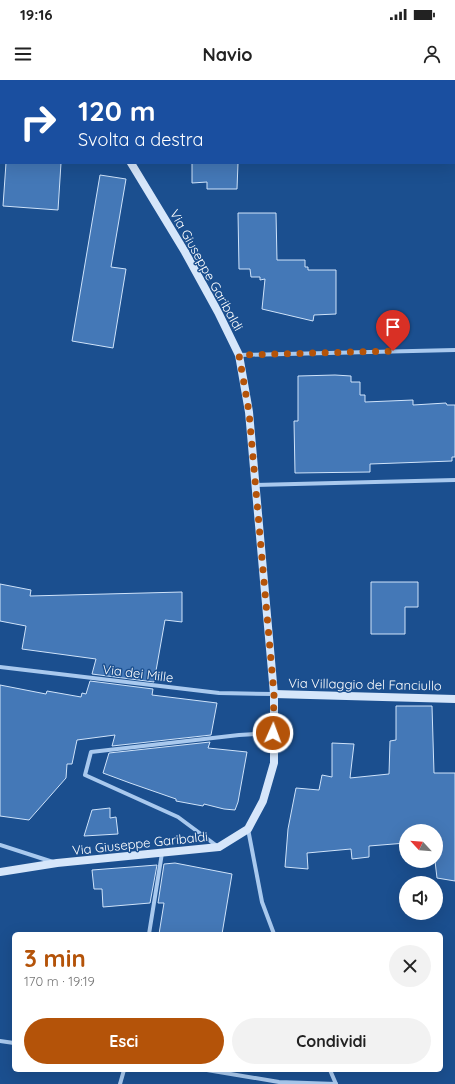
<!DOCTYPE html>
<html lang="it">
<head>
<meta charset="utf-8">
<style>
	:root { --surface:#fff; --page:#f2f2f2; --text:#222; --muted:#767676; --accent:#b45309 }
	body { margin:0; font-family:Quicksand,sans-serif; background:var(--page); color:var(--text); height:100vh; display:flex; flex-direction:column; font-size:15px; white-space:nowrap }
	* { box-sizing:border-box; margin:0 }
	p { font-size:13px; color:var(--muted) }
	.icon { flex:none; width:22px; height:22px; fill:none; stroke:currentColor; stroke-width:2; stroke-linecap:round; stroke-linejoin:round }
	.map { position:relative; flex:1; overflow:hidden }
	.drawer { position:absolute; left:12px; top:852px; width:431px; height:140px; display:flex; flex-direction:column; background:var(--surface); border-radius:6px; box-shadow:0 4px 16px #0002 }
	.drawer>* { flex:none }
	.top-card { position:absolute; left:0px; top:0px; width:455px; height:84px; box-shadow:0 4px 16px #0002; background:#1a4fa0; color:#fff; overflow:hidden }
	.needle { width:26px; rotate:296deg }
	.controls { position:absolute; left:399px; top:744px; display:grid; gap:8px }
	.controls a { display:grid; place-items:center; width:44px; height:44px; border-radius:50%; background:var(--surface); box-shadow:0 4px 16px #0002; font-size:20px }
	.pin { position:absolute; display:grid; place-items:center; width:34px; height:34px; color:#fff; margin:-41px -17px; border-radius:50% 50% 50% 0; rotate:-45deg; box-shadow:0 0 4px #0007 }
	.pin .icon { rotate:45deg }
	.me { position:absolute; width:44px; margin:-22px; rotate:2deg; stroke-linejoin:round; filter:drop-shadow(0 0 3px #0008) }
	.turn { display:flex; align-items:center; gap:14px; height:84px; padding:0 12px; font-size:18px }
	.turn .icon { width:52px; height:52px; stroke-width:2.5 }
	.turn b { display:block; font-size:28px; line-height:34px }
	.round { display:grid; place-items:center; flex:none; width:42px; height:42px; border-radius:21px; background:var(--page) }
	.headline { display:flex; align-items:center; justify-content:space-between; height:68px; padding:0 12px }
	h1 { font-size:24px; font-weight:700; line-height:30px; color:var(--accent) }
	.primary-button { display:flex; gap:8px; margin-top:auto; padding:8px 12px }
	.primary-button a { flex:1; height:46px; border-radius:24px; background:var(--accent); color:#fff; font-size:16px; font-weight:700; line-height:46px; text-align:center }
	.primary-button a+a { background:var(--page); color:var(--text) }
	.status { display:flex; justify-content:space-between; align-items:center; height:28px; padding:0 20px; background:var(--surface); direction:ltr }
	.status svg { height:11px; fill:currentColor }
	header { display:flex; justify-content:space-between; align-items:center; height:52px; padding:0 12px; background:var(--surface); font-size:18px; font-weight:700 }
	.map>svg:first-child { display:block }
	.building { fill:#4478b7; stroke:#cfe3fa }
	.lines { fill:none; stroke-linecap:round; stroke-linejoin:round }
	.street { stroke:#a9c9ee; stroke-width:4 }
	.secondary { stroke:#d6e6fa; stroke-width:8 }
	.route { stroke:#b45309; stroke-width:7; stroke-dasharray:0 12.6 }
	.labels { text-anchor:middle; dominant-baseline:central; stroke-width:3; stroke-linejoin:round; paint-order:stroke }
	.street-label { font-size:13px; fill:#fff; stroke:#1b4f8f }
</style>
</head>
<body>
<div class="status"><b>19:16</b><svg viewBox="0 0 49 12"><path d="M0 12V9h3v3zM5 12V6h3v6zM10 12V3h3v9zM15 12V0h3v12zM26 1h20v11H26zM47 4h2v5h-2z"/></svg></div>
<header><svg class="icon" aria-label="menu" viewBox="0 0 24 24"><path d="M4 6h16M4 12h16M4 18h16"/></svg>Navio<svg class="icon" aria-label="person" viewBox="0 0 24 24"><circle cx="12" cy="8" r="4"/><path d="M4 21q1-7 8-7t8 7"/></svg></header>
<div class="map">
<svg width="455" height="1004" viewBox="0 0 455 1004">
	<rect width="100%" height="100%" fill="#1b4f8f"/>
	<!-- building -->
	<g class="building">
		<path d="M6,83h55l-3,47 -55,-4z"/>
		<path d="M192,83h46l-1,26h-30v-7l-15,1z"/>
		<path d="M100,95l26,4 -15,88 15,2 -13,79 -41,-7z"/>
		<path d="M238,133h38l1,47h28v7h3v3h28v44l-22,1 -1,6 -51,-12 3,-30 -5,1v-3h-9l-1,-8h-11z"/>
		<path d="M335,295l16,1v6h9v13h5v7l48,-2v5l33,-2 1,2h8v52h-3v4l-82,3v8l-75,1 -1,-52h4v-45z"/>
		<path d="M371,502h47v25h-13v27h-34z"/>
		<path d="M0,504l31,6 -1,6 152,-4v30l-17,-2 -11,62 -62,-8 4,-15 -74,-10 4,-23 -26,-5z"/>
		<path d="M90,601l63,8 -1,6 65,8 -6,32 -99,11 3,-11 -38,5 -5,24h-5l-1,14 -37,42 -29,-4v-131l46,9 1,-3 34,6 1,-4 4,1z"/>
		<path d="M396,626h36l2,67h21v108l-18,-3 -2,-17 1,-30h-30v12l-37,3v11l-17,2 -1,-10 -44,4 1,16 -23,-2 3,-38 8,-41 23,2 3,-15 10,2v-34l22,1 -4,34 39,-4 1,-33 6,-1z"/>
		<path d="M210,662l-2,6 39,4 -9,50 -3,8 -11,-1 -20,-5 -1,2 -27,-5v-2l-46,-16 -27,-10 6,-20z"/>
		<path d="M110,728v10l6,-1 2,17 -34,2 8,-26z"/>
		<path d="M175,783l57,11 -10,60h-63l5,-31h-6l6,-39z"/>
		<path d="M157,785l-7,38 -47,4 -1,-18h-8l-2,-19z"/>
	</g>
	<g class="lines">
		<!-- street -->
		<g class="street">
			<path d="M179,1l34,-1"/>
			<path d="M239,275l216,-5"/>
			<path d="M255,405l200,-5"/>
			<path d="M0,587l219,26 55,1"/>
			<path d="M248,749l14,73 12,32"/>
			<path d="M0,765l53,17"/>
			<path d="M217,766l-39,-29 -93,-42 6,-23 148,-17 34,-2"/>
			<path d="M149,854l13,-81"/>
			<path d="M0,961l14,2"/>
			<path d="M207,990l72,12 57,2"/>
			<path d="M330,990l6,14"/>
			<path d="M120,1004l4,-14"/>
		</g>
		<!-- secondary -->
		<g class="secondary">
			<path d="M112,0v1"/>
			<path d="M274,614l181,5"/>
			<path d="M0,792l57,-9 162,-16 29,-18 15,-28 11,-38v-69l-25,-282 -10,-57 -21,-43 -33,-60 -54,-89"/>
		</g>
	</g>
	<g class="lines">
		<!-- route -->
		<path class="route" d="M273,653l1,-39 -25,-282 -10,-57 154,-4"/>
	</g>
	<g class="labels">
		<!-- street labels -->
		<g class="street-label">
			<text transform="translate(207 190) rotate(61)">Via Giuseppe Garibaldi</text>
			<text transform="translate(138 593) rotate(7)">Via dei Mille</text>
			<text transform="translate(365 604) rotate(1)">Via Villaggio del Fanciullo</text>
			<text transform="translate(140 763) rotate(-6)">Via Giuseppe Garibaldi</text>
		</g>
	</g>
</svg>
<div class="controls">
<a><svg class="needle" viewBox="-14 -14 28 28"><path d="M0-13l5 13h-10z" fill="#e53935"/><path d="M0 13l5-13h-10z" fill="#767676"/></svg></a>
<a><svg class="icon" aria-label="sound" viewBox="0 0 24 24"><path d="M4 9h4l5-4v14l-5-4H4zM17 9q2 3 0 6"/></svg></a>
</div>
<div class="pin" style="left:393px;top:271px;background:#d93025"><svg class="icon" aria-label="arrive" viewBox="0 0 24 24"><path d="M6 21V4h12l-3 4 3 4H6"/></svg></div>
<svg class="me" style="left:273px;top:653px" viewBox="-20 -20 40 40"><circle r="17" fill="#b45309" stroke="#fff" stroke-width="3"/><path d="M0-11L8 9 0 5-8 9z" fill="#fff"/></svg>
<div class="top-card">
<div class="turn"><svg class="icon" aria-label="right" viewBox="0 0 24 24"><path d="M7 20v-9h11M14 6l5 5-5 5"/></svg><div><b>120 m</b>Svolta a destra</div></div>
</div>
<section class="drawer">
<div class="headline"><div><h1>3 min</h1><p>170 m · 19:19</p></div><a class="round"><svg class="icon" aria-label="close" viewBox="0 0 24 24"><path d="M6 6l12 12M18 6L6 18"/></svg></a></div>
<div class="primary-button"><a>Esci</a><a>Condividi</a></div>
</section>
</div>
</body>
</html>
